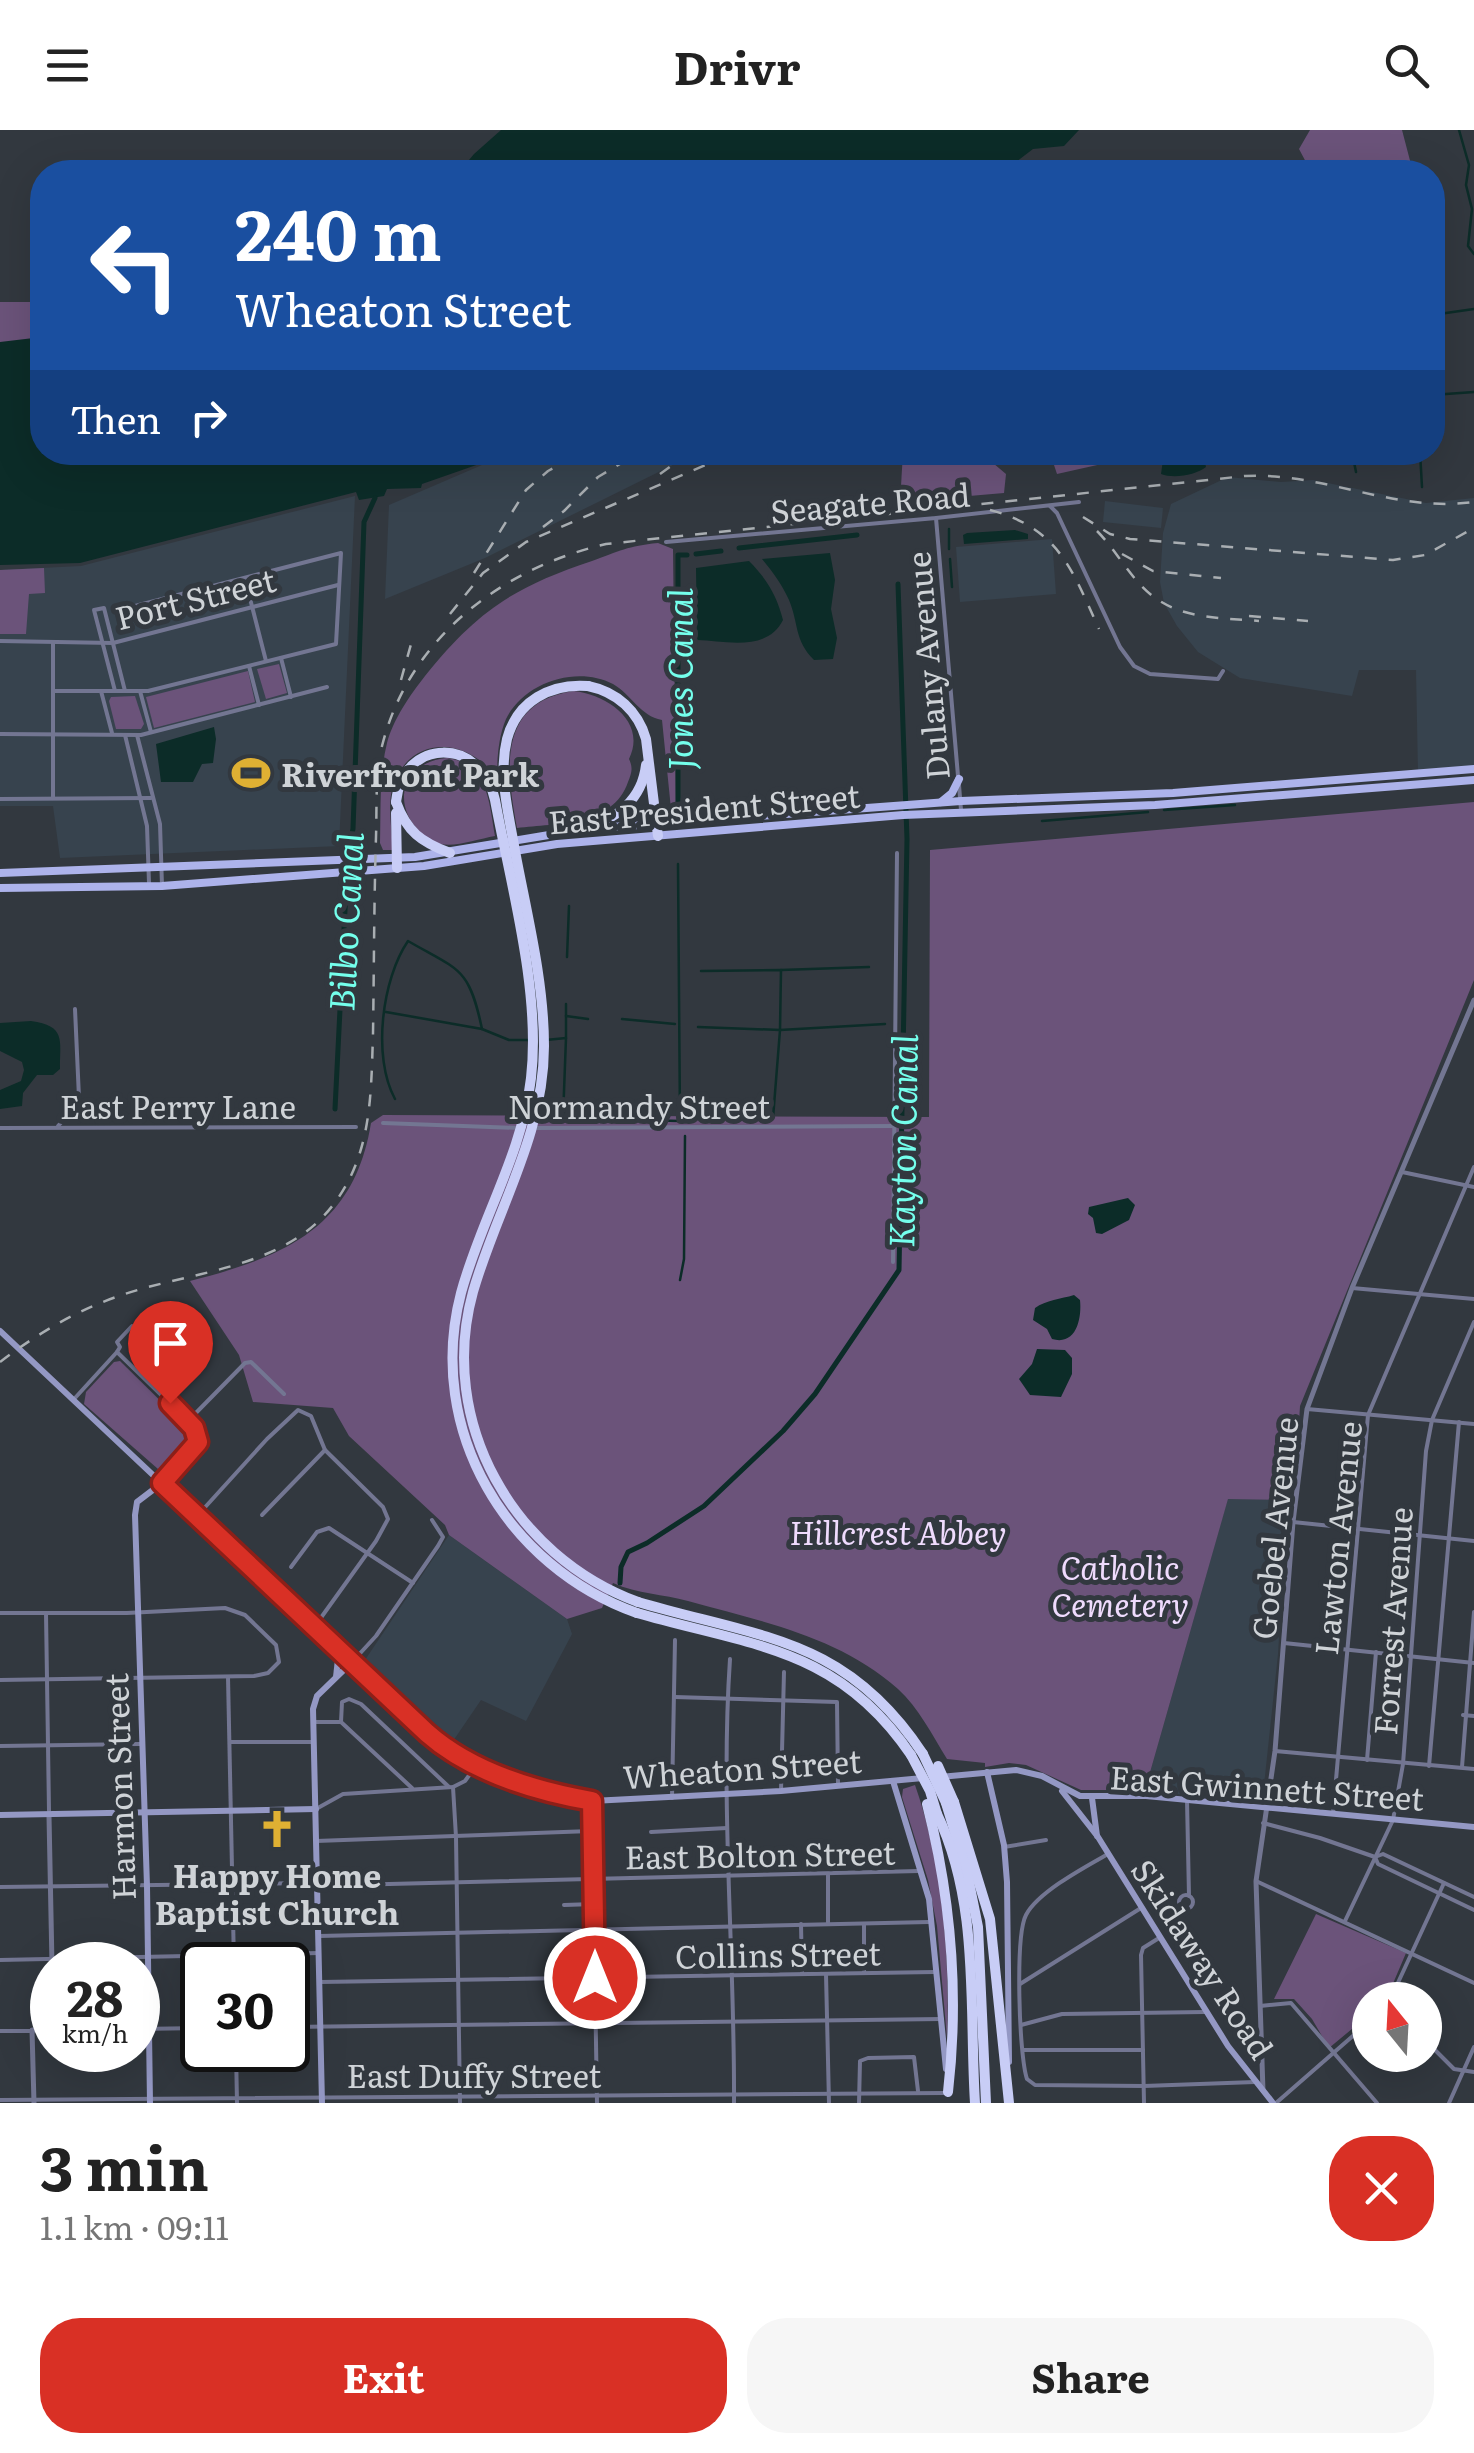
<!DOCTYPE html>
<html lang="en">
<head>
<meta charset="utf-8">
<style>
	:root { --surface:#fff; --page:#f6f6f6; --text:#222; --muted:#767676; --accent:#d93025 }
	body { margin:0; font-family:Literata,serif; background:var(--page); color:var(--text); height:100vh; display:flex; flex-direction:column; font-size:38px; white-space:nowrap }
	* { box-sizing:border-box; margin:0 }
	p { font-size:32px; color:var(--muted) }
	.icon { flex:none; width:55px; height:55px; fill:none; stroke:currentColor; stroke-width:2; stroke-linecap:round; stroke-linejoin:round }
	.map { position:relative; height:1973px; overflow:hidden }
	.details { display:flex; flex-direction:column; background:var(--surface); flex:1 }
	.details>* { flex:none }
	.hud { position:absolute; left:30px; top:30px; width:1415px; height:305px; border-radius:40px; box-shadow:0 10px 40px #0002; background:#1a4fa0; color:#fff; overflow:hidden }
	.needle { width:65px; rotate:342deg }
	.buttons { position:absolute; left:1352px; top:1852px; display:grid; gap:20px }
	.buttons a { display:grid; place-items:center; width:90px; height:90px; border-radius:50%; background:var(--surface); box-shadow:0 10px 40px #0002; font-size:50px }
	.speed { position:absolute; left:30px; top:1812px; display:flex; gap:20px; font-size:50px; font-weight:700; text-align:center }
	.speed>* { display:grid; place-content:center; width:130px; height:130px; border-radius:50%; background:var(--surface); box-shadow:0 10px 40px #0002; line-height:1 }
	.speed small { font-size:25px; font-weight:400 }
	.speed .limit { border:5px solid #111; border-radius:15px; background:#fff; color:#111 }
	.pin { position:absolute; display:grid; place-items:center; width:85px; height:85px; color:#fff; margin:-102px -42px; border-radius:50% 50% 50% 0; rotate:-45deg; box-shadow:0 0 10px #0007 }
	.pin .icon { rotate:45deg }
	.me { position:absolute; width:110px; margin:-55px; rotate:0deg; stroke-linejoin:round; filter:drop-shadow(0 0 8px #0008) }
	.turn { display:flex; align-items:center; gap:35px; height:210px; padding:0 40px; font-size:45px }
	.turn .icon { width:130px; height:130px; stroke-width:2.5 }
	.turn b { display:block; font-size:70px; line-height:85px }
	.then { display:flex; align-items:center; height:95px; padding:0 40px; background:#0003; gap:20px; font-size:38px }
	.round { display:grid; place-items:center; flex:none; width:105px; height:105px; border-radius:40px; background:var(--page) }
	.summary { display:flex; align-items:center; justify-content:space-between; height:170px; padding:0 40px }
	h1 { font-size:60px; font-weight:700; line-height:75px }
	.button { display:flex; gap:20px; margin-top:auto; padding:20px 40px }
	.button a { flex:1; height:115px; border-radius:40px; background:var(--accent); color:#fff; font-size:40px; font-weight:700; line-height:115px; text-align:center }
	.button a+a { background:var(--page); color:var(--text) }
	header { display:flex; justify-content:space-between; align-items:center; height:130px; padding:0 40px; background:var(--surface); font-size:45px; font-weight:700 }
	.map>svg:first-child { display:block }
	.built { fill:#37434e }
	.green { fill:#6b537a }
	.water { fill:#0c2c28 }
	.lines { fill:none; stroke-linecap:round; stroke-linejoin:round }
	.stream { stroke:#0c2c28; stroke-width:2.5 }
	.canal { stroke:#0c2c28; stroke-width:5 }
	.minor { stroke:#737692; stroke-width:4 }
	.tertiary { stroke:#737692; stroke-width:5 }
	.secondary { stroke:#9498c4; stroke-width:6 }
	.primary { stroke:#adb3eb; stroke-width:8 }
	.motorway { stroke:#c8cdf6; stroke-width:10 }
	.rail { stroke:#a9aeb2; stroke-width:2.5; stroke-dasharray:12 12; stroke-linecap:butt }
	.motorway-bridge { stroke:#c8cdf6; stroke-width:10 }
	.route-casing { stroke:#8d1f18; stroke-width:25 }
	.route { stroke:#d93025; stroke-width:18 }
	.labels { text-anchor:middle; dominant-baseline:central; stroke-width:10; stroke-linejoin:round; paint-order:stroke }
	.street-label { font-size:32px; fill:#cfd3d7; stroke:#32383f }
	.poi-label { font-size:32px; font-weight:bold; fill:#cfd3d7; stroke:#32383f; text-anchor:start }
	.park-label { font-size:32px; font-style:italic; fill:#efdbfd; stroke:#32383f }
	.water-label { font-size:35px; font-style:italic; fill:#74ffec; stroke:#32383f }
</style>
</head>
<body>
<header><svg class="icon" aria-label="menu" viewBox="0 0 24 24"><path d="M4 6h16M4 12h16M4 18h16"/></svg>Drivr<svg class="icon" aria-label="search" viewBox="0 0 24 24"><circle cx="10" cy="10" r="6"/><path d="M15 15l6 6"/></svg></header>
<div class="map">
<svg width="1474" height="1973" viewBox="0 0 1474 1973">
	<rect width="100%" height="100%" fill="#32383f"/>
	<!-- built -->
	<g class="built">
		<path d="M510,323h187l-212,105 -100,41 4,-94z"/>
		<path d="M1228,347l53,5 32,-2 113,23 48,-5v271l-56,4 -2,-103h-57l-7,26 -112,-18 -42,-26 -21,-26 -13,-23 -4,-21 3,-49 8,-29z"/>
		<path d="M355,366l-16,350 -279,12 -7,-52h-53v-236l81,-4z"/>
		<path d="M1105,371l58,7 -2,20 -58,-6z"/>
		<path d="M1052,409l4,55 -96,8 -4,-55z"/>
		<path d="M1228,1368l60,2 -10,154 -16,150 -117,-14z"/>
		<path d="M449,1405l118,84 5,15 -46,87 -45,-21 -30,44 -86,-84z"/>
	</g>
	<!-- green -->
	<g class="green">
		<path d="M1310,0h92l11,42h-88l-4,-11 -14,3 -8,-15z"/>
		<path d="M0,172h42v39l-42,4z"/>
		<path d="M903,323h78l25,21 -2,19 -104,9z"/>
		<path d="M1050,323v-1l101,1 -94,21z"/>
		<path d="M658,413l15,6 3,259 -5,1 -9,-89c-22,-4 -30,-25 -49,-36 -36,-19 -89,-2 -107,35 -8,19 -9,41 -9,61 -26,-43 -87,-47 -104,6 -6,19 -1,44 0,64h-10l-3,-7c1,-33 -1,-68 7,-100 6,-23 23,-48 38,-67 52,-65 89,-89 167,-115 27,-10 36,-15 66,-18z"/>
		<path d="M44,438l1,25 -16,1 -3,40h-26v-64z"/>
		<path d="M279,534l8,29 -21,6 -9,-30z"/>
		<path d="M248,541l7,31 -101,26 -8,-31z"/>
		<path d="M574,561c34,4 73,31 55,68 4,9 3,13 -1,23 -15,44 -71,41 -111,46 -11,-59 -20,-126 57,-137z"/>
		<path d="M135,566l9,28 -3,5h-25l-7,-28 2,-4z"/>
		<path d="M447,628c41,5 42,44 48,78 -17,3 -38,11 -55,8 -9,-1 -14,-6 -20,-12 -30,-30 -16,-70 27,-74z"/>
		<path d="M1474,672v178l-174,426 -3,50 -9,44 -60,-1 -83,291h-64l-55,-25 -17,-2 -24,4v-4l-38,-4c-14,-23 -29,-52 -49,-70 -60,-53 -135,-67 -210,-88 -25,-7 -50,-7 -75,-18l-11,25 -35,11 -118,-84 -4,-10 -96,-89 -16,-28 -80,-6 -14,-47 -49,-74c94,-24 164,-53 181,-158l12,-8 546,2 1,-267z"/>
		<path d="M120,1231l71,70 1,15 -24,25 -10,-2 -74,-65 2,-12 28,-30z"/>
		<path d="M915,1655c28,81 35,168 32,253l-10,-112 -9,-46 -26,-83 1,-8z"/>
		<path d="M1316,1784l90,39 -20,47h-16v14l-41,34 -17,-29 -18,-20h-20z"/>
	</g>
	<!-- water -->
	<g class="water">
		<path d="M501,0h578l-15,16 -31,3 -30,23h-544l15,-18z"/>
		<path d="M42,207v115l469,1 -89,31 -1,4 -34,1 -3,7 -25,4 -3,-8 -276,71 -80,2v-223z"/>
		<path d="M1198,324l6,4 2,9c-10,8 -32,12 -45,7l2,-14z"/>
		<path d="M1015,400l13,4v5l-64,5 -1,-9 4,-2z"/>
		<path d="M830,423l5,27 -4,29 6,29 -4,21 -19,1c-20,-20 -15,-36 -25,-60 -7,-15 -16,-28 -27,-41z"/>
		<path d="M749,431c18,18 28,35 34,59 -16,32 -57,21 -86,20l-1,-72z"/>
		<path d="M214,597l2,12 -3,24 -11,1 -9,18h-32l-5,-38z"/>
		<path d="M31,891c35,5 29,18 29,48l-7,6h-16l-14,18 -1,13 -22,3v-19l21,-9 3,-11 -2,-8 -22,-11v-28z"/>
		<path d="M1128,1068l7,7 -6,15 -27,14 -6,-1 -3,-15 -5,-4 1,-7z"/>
		<path d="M1074,1165l6,5c2,19 -4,46 -28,39l-5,-10 -14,-9 2,-12c11,-8 26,-9 39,-13z"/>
		<path d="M1037,1219l28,1 7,8v16l-11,23 -31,-2 -11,-16 13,-15z"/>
	</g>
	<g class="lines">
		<!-- stream -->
		<g class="stream">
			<path d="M1459,0l10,35 -3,20 6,24 -4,37 6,8"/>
			<path d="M1432,185l42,-6"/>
			<path d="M1432,265l42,-3"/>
			<path d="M1352,322l4,20"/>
			<path d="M1420,322l2,35"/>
			<path d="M949,399v20"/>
			<path d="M950,429l2,28"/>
			<path d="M1164,680l71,-5"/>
			<path d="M1042,691l106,-9"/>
			<path d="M567,827l2,-51"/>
			<path d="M781,840l88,-3"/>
			<path d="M701,841l80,-1 -1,60 105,-6"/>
			<path d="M566,874v34"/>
			<path d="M386,882l96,17c-13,-62 -22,-58 -74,-88 -26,38 -36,116 -13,158"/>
			<path d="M566,886l22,3"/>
			<path d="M622,889l53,5"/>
			<path d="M482,899l27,11h19"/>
			<path d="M546,910l20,-2 -3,80 117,3 -2,-257"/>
			<path d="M695,987l78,1 7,-88 -82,-3"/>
			<path d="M680,1150l4,-21 1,-123"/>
		</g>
		<!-- canal -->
		<g class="canal">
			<path d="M739,418l118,-13"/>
			<path d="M696,424l25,-3"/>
			<path d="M678,681v-256h9"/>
			<path d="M335,979l13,-259 5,-21 11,-307 11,-24"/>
			<path d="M620,1453l1,-16 7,-15 19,-9 57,-37 79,-75 32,-37 84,-124 8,-431 -9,-255"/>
		</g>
		<!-- minor -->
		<g class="minor">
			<path d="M1050,376l7,7 63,134 14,19 16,8 68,5 5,-8"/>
			<path d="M936,388l22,258"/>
			<path d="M666,412l270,-24 143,-16"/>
			<path d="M245,449l21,82"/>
			<path d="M0,511l113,2 225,-58"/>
			<path d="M281,528l10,39"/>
			<path d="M249,536l10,39"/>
			<path d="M53,561h95l188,-47 5,-91 -210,54"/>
			<path d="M101,561l11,42"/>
			<path d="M115,561l-21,-81 10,-2 21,83"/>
			<path d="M140,561l11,41"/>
			<path d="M0,604l141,1 186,-48"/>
			<path d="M125,605l22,91 2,57"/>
			<path d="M137,605l23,89 2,62"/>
			<path d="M959,655l2,25"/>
			<path d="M53,668v-156"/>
			<path d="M0,669l151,-1"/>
			<path d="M75,879l5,111"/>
			<path d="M383,993l137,5"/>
			<path d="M58,996l10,-11 9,4"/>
			<path d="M0,998l356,-1"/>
			<path d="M535,998l360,-2"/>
			<path d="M1402,1042l72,15"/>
			<path d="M893,1132l4,-409"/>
			<path d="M1352,1158l122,11"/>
			<path d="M117,1222l71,69 9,15 -2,12 -31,33"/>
			<path d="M75,1268l42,-46 3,-5 -3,-5 15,-16"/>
			<path d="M1307,1279l167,15"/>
			<path d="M188,1291l57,-58 6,-1 33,32"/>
			<path d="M198,1385l69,-76 31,-29 13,6 14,34 58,57 5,12 -12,22 -61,85"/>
			<path d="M262,1385l63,-65"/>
			<path d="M1293,1392l181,19"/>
			<path d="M291,1437l26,-35 12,-4 84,55"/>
			<path d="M0,1483h127l98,-5 20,7 31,30 3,17 -11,11 -14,3 -254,4"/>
			<path d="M46,1483l3,198"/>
			<path d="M1284,1513l190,20"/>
			<path d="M730,1529c-10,147 5,296 4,444"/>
			<path d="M353,1531l23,-25 62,-90 5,-9 -11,-17"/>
			<path d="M228,1547l6,288"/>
			<path d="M675,1567l162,5 1,82"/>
			<path d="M1463,1585l11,1"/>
			<path d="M314,1592h27l71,66"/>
			<path d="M341,1592l1,-20 7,-3 12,5 88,83"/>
			<path d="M230,1612h84"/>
			<path d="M0,1616l140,-2"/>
			<path d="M1275,1621l199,18"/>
			<path d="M1367,1630l9,-108"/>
			<path d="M1429,1636l30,-344"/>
			<path d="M1462,1637l12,-155"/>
			<path d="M453,1657l3,50 4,266"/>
			<path d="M781,1661l3,-119"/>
			<path d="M672,1668l3,-158"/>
			<path d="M1187,1670l2,96"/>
			<path d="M592,1671l5,302"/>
			<path d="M316,1679l27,-15 110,-7 12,-6 11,-15"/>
			<path d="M1333,1684l35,-399 106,-248"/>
			<path d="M1263,1693l57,15 55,19 8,-3 91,43"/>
			<path d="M651,1702l76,-4"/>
			<path d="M316,1711l275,-10"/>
			<path d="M1004,1717l42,-7"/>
			<path d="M1108,1724c-23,13 -70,38 -82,61 -11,21 -7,141 1,164l8,6 109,1 111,-4"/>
			<path d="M1375,1727l3,7 96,46"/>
			<path d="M828,1744v50"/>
			<path d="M1256,1751l218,102"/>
			<path d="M0,1757l312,-4 37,2 570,-14"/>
			<circle cx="1186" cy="1772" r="7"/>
			<path d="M564,1775l30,-1"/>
			<path d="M1345,1791l48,-101 10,-56 23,-313 6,-31 42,-98"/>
			<path d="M801,1794l1,50"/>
			<path d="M864,1794v49"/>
			<path d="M319,1806l610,-14"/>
			<path d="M0,1830l319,-7"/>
			<path d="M826,1844l3,129"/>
			<path d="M320,1852l615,-10"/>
			<path d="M1020,1854l121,-76"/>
			<path d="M1390,1870l54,-117"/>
			<path d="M1260,1876l31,-3 86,100"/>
			<path d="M1021,1895l41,-11 143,-2"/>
			<path d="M288,1897l654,-8"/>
			<path d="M138,1899l64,-1"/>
			<path d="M0,1901h30"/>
			<path d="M1425,1910l29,29 20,3"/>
			<path d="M236,1920l1,53"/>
			<path d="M1024,1920h119"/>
			<path d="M0,1970l945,-7"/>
			<path d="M859,1973l1,-42 8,-3 46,-1 4,34"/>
			<path d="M1144,1973l-3,-148 2,-7 16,-10"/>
			<path d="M1276,1973l94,-82"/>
			<path d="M1449,1973l25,-56"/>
		</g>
		<!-- tertiary -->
		<g class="tertiary">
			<path d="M49,1686l3,149"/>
			<path d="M1263,1961l-7,-210 19,-130 18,-229 14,-113 45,-121 122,-288"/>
			<path d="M34,1973l-2,-73h20"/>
		</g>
		<!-- secondary -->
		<g class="secondary">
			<path d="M0,1201l427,402 20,18 29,15 72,25 44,10 189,-10 142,-13"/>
			<path d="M336,1547l3,-27"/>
			<path d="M987,1642l17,73 3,37 2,180"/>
			<path d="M940,1647l76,-7 26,6 38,20h66l328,31"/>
			<path d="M893,1651l36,118 17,170"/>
			<path d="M1062,1661l36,46 130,209 45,57"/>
			<path d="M1092,1668l5,38"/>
			<path d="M0,1685l316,-6"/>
			<path d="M150,1973l-3,-217 -12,-371 2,-13 25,-19"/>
			<path d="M322,1973l-9,-394 4,-13 36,-35"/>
		</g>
		<!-- primary -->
		<g class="primary">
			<path d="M941,672l11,-9 7,-14"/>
			<path d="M0,743l415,-16 170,-28 376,-28 212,-8 301,-24"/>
			<path d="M0,758l162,-2 262,-20 133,-22 346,-29 252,-10 319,-25"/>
		</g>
		<!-- motorway -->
		<g class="motorway">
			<path d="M588,556c29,6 50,25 58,53l12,97"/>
			<path d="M396,672c11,30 25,40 54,51"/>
			<path d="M396,683l1,55"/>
			<path d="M585,699c32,-11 57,-29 61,-64"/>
			<path d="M638,1472c122,36 208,35 285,152"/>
			<path d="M637,1483c114,33 201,34 274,142"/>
			<path d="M954,1672l36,117 19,184"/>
			<path d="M946,1673l21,69 11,55 8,176"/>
			<path d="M927,1674c24,94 32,192 21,288"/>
			<path d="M937,1684c43,89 32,194 38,289"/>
		</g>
		<!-- rail -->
		<g class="rail">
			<path d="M660,344l30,-22"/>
			<path d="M990,380c69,18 82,60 109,119"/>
			<path d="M1083,387l27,17 20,5 263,21 32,-5 49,-27"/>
			<path d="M543,397l21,-16 34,-34 42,-25"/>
			<path d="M1097,401c15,15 26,34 40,50 33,39 75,36 122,40"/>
			<path d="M1122,424l31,17 68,7"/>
			<path d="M474,443l52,-83 22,-19 34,-19"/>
			<path d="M450,484l33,-41 43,-31 210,-90"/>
			<path d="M1249,486l59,5"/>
			<path d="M401,550l12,-43"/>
			<path d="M0,1232c37,-28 75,-51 119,-66 73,-26 168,-26 217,-95 36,-50 35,-108 37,-167 1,-66 1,-131 3,-197 1,-30 -1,-61 6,-91 27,-108 120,-178 224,-202l639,-68c79,-4 149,37 229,26"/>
		</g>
		<!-- motorway-bridge -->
		<g class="motorway-bridge">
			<path d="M588,556c-37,-3 -71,15 -81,53 -9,37 2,76 8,112 12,64 29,130 29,195 0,90 -47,162 -71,246 -36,130 40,264 165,310"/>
			<path d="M396,672c7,-66 86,-65 99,-2 16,86 46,192 36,278 -9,77 -50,141 -70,215 -36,137 46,274 176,320"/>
			<path d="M923,1624l23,49"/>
			<path d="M911,1625l19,36 7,23"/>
			<path d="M938,1636l16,36"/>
		</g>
	</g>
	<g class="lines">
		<!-- route casing -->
		<g class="route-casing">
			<path id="route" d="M170,1273l24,25 4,14 -36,41 265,250c44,39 108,58 165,68l3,177"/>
		</g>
		<!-- route -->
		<use href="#route" class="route"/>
	</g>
	<!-- icons -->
	<defs>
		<g id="stadium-bare" transform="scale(3)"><path d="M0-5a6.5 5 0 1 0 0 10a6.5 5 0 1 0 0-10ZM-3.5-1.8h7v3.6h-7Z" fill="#dfb033" stroke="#32383f" stroke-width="2.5" paint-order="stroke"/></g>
		<g id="church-bare" transform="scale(3)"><path d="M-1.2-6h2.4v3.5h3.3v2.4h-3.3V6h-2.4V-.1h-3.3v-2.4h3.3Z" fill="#dfb033" stroke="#32383f" stroke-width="2.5" paint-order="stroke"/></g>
	</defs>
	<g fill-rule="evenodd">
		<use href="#stadium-bare" x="251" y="643"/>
		<use href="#church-bare" x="277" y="1699"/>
	</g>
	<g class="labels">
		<!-- street labels -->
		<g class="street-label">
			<text transform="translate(870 371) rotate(-5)">Seagate Road</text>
			<text transform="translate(195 467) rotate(-14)">Port Street</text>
			<text transform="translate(926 536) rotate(-95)">Dulany Avenue</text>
			<text transform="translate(704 677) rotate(-5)">East President Street</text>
			<text x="178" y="975">East Perry Lane</text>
			<text x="639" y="975">Normandy Street</text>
			<text transform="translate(1273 1398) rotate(-84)">Goebel Avenue</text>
			<text transform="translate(1336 1408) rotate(-84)">Lawton Avenue</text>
			<text transform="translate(1391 1491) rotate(-86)">Forrest Avenue</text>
			<text transform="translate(742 1637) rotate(-4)">Wheaton Street</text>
			<text transform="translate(1267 1656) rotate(4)">East Gwinnett Street</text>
			<text transform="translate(118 1657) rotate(-92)">Harmon Street</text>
			<text transform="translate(760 1723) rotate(-1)">East Bolton Street</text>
			<text transform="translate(778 1823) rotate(-1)">Collins Street</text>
			<text transform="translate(1204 1828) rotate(57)">Skidaway Road</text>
			<text x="474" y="1944">East Duffy Street</text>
		</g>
		<!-- poi labels -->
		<g class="poi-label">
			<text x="281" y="643">Riverfront Park</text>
			<text x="277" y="1744" text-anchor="middle">Happy Home<tspan x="277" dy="37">Baptist Church</tspan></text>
		</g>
		<!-- park labels -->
		<g class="park-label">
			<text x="898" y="1401">Hillcrest Abbey</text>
			<text x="1120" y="1436">Catholic<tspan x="1120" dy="37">Cemetery</tspan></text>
		</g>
		<!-- water labels -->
		<g class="water-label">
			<text transform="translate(678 549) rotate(-90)">Jones Canal</text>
			<text transform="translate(344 792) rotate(-87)">Bilbo Canal</text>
			<text transform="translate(901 1011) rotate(-89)">Kayton Canal</text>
		</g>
	</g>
</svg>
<div class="buttons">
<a><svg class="needle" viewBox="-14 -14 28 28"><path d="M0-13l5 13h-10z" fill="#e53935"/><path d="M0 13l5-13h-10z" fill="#767676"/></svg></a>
</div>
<div class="speed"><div>28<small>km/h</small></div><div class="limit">30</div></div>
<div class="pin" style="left:170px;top:1273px;background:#d93025"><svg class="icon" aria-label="arrive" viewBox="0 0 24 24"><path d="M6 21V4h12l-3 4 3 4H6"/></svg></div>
<svg class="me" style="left:595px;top:1848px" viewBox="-20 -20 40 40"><circle r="17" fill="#d93025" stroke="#fff" stroke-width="3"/><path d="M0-11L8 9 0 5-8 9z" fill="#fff"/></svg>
<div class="hud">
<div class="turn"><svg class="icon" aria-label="left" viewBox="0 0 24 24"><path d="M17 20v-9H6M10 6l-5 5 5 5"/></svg><div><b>240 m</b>Wheaton Street</div></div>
<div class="then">Then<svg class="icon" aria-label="right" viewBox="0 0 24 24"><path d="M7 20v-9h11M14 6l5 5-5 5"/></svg></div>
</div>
</div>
<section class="details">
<div class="summary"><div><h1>3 min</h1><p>1.1 km · 09:11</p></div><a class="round" style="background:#d93025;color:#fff"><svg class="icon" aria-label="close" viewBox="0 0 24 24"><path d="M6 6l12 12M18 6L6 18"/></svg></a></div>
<div class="button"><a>Exit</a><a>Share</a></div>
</section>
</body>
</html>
